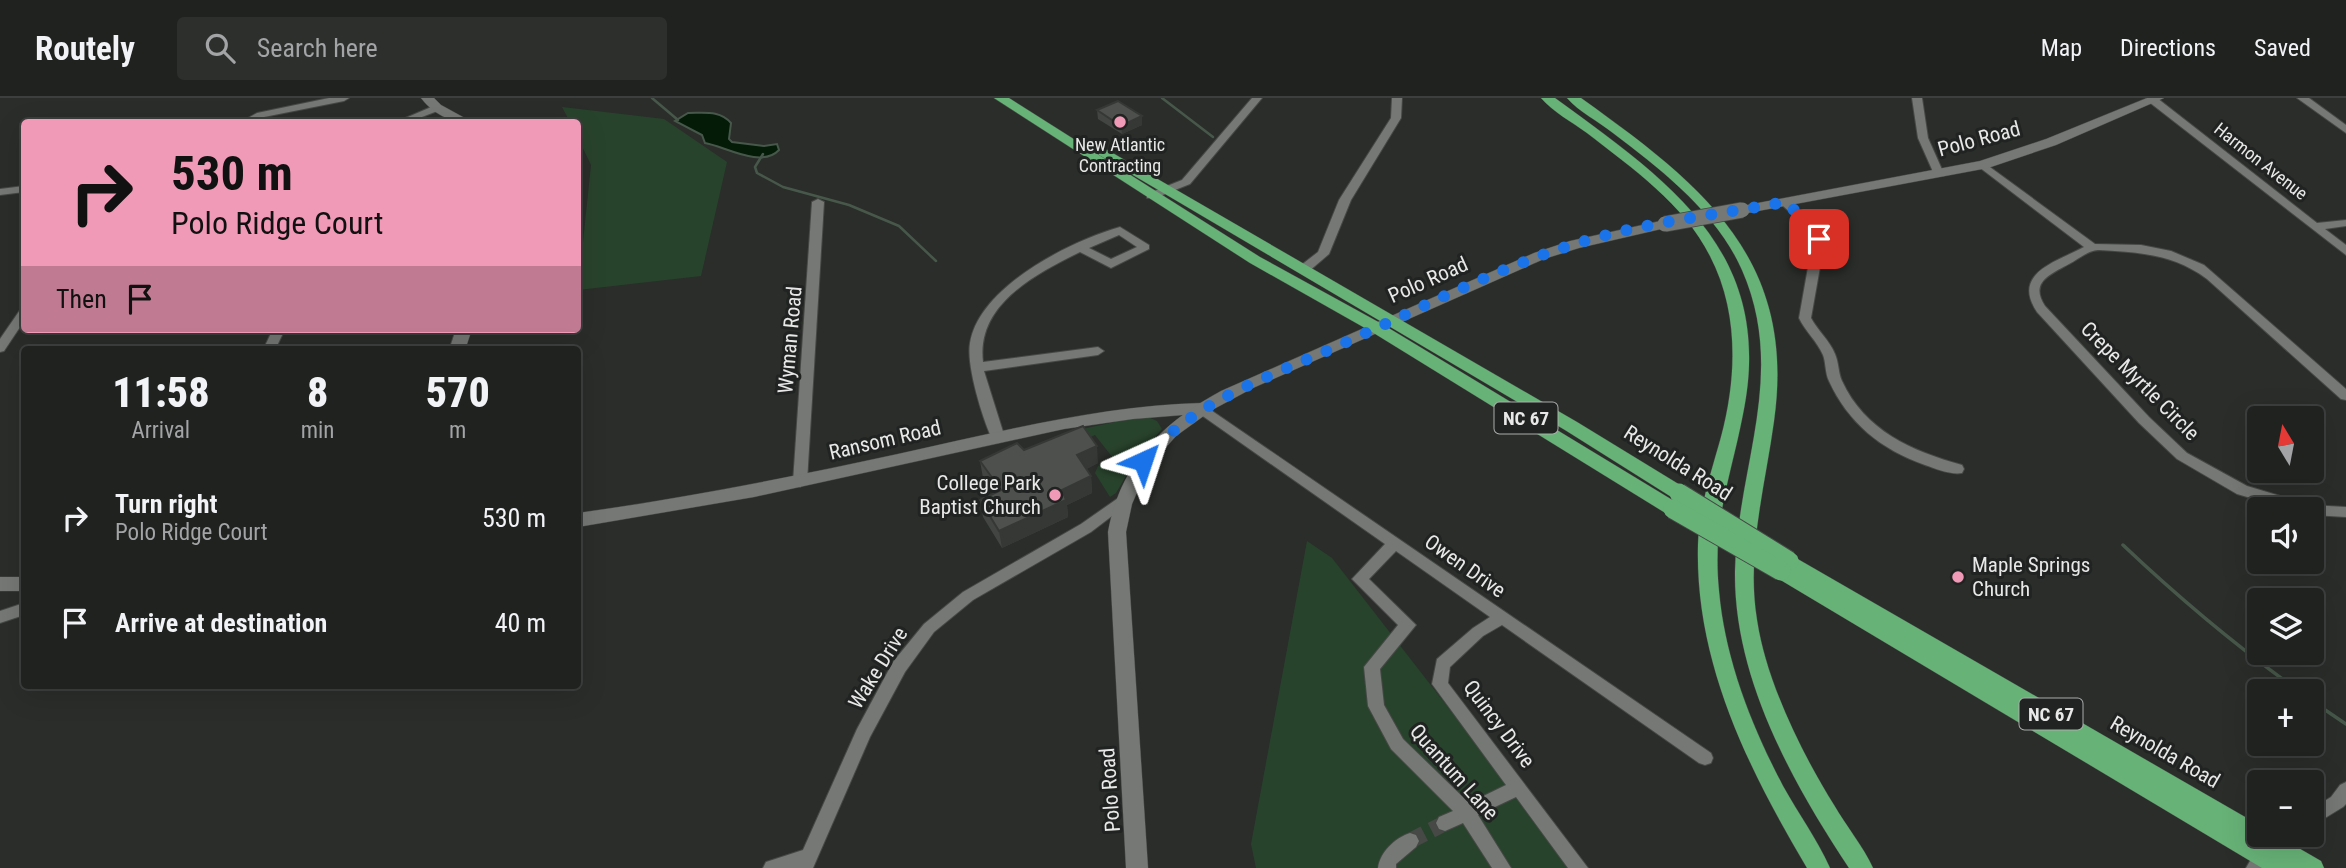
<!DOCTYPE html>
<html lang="en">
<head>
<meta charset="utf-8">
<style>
	:root { --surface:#202220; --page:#2d2f2d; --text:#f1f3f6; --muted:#a2a4a5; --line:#3d3f3e }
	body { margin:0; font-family:"Roboto Condensed",sans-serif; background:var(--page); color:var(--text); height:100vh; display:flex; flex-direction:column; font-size:26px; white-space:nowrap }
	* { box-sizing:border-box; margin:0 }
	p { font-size:23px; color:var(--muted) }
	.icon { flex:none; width:38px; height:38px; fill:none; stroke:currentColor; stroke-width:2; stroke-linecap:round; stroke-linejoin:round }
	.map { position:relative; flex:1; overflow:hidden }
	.side { position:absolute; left:21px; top:248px; width:560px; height:343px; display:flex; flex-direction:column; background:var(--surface); border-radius:7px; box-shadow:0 7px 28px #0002,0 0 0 2px var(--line) }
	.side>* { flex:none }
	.hud { position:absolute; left:21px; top:21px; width:560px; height:214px; border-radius:7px; box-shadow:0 7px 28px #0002,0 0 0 2px var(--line); background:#f09ab7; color:#111; overflow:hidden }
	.needle { width:46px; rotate:350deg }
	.tools { position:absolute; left:2247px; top:308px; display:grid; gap:14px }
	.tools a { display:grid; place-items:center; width:77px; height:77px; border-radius:7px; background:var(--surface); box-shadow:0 7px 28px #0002,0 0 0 2px var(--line); font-size:35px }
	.pin { position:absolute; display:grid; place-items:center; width:60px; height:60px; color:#fff; margin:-30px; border-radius:14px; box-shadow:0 4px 10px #0006 }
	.me { position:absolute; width:77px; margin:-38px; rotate:42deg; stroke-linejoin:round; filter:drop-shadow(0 0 5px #0008) }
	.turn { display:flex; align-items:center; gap:24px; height:147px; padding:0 35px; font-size:32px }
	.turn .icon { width:91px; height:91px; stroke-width:2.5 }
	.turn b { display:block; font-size:49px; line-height:60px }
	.then { display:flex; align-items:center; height:66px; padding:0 35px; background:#0003; gap:14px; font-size:26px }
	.eta { display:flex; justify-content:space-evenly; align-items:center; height:119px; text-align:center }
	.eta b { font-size:42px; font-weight:800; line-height:49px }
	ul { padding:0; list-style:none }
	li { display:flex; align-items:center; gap:21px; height:105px; padding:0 35px }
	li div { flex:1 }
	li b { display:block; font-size:26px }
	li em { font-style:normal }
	header { display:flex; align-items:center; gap:42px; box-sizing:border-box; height:98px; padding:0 35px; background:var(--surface); border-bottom:2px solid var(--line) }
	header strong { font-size:33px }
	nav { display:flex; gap:38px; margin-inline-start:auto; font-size:24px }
	.search { width:490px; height:63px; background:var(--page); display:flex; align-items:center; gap:18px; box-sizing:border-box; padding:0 24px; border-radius:7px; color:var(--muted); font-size:26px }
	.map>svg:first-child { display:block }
	.green { fill:#28432c }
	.water { fill:#031b07; stroke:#47584a; stroke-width:2 }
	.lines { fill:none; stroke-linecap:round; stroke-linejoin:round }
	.stream-far1 { stroke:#47584a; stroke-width:2.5 }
	.stream { stroke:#47584a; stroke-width:3.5 }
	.minor-tunnel { stroke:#464946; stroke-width:16; stroke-dasharray:16 8; stroke-linecap:butt }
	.minor-casing { stroke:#464846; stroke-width:2 }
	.tertiary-casing { stroke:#464846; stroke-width:1 }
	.secondary-casing { stroke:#464846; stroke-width:1 }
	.primary-casing { stroke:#464846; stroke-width:1 }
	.minor { fill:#757875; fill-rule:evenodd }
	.tertiary { fill:#757875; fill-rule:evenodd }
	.secondary { fill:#757875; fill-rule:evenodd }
	.primary { fill:#67b277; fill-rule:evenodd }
	.secondary-bridge-casing { stroke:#464846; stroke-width:17; stroke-linecap:butt }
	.primary-bridge-casing { stroke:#464846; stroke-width:21; stroke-linecap:butt }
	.secondary-bridge { stroke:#757875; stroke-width:15 }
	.primary-bridge { stroke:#67b277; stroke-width:19 }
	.wall { fill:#424542 }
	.shaded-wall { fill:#363836 }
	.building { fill:#4d504d; stroke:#363836; stroke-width:2 }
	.route { stroke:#1a73e8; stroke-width:12; stroke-dasharray:0 21.6 }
	.poi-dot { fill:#f09ab7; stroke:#202321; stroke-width:2.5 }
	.labels { text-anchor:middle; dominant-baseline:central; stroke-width:6; stroke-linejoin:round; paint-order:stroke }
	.far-poi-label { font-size:18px; fill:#e7e8e7; stroke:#202321 }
	.far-street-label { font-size:18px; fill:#e7e8e7; stroke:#202321 }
	.shield { fill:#202321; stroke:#abadac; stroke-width:2 }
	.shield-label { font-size:19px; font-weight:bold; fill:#e7e8e7 }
	.street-label { font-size:21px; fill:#e7e8e7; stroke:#202321 }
	.poi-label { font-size:21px; fill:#e7e8e7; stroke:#202321; text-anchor:end }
</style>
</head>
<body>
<header>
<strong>Routely</strong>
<div class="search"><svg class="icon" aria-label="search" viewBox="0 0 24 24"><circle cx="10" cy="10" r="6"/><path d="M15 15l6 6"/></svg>Search here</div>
<nav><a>Map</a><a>Directions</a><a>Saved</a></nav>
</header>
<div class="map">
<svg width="2346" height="770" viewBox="0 0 2346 770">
	<rect width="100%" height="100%" fill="#2a2d2a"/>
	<!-- green -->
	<g class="green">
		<path d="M562,9l102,12 63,43 -26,114 -123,14 13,-125 -13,-27v-16h-8z"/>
		<path d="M1148,319l9,4 5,8 -25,28 -21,36 -6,4 -15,-24 3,-7 15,-8 -18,-23 -15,7 -7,-11 56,-12z"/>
		<path d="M1307,443l25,17 241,310h-317l-5,-24z"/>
	</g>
	<!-- water -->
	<path class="water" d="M688,15c17,0 32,-3 43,10l-2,16 3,3 32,4 13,-2 2,6c-18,19 -55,-4 -74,-7l-3,-8 -27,-14z"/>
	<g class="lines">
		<!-- stream-far1 -->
		<g class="stream-far1">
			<path d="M652,0l26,22"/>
			<path d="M1162,0l51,39"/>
			<path d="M763,56l-8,13 2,6 26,14 66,18 50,21 37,35"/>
		</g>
		<!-- stream -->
		<g class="stream">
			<path d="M2123,447c56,53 113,101 176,146"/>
			<path d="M2312,603l34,23"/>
		</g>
		<!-- minor-tunnel -->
		<path class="minor-tunnel" d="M1410,743l35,-18"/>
		<!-- minor casing -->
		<g class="minor-casing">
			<g id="minor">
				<path d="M329,0h20l-5,3 -80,16 -11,5h-12l16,-9z"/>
				<path d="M1252,0h10l-72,86 -35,14h-8v-4l35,-14z"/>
				<path d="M1392,0h10l-1,20 -50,82 -22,54 -21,18h-8v-6l18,-14 21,-52 52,-82z"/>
				<path d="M1912,0h10l6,40 16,36 -1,2h-8l-1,-2 -16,-36z"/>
				<path d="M2149,0h8l160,125 29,-3v6l-21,3 21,16v10l-197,-153z"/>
				<path d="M2297,0h12l37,27v8z"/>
				<path d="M436,7l5,3 -1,2 -31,12h-13z"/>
				<path d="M1983,64l112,82 46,1 30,6 33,14 142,124v11l-5,-1 -134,-120c-28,-21 -58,-26 -92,-28 -7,0 -16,-2 -22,0 -8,2 -16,9 -24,13 -18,10 -40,18 -24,42l104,111 38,36 60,33 63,19 36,2v10l-34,-2v-6h-24l-51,-15 -60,-35 -38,-36 -102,-111c-26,-39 19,-50 47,-65l-105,-80 -1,-2z"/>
				<path d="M24,88v6l-24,3v-6z"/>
				<path d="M818,101l6,3 -17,280 -7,5 -7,-5 19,-280z"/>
				<path d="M1785,101l31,25 9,15 -14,79c7,13 19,23 24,36 4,9 3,18 7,27 23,50 70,70 120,84l2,4 -2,4c-11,2 -26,-4 -37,-8 -43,-15 -77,-42 -96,-84 -4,-8 -3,-18 -6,-26 -6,-14 -18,-24 -24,-37l14,-79 -6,-11 -26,-24v-4z"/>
				<path d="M1120,129l29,18v4l-38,19 -31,-16c-44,22 -104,52 -97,110l115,-15 6,4 -6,4 -114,16 21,67 -7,5 -5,-2c-10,-21 -27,-75 -23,-98 9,-56 100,-102 150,-116zM1119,137l18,12 -26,12 -22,-11z"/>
				<path d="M24,211v12l-20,30 -4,1v-13l20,-29z"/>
				<path d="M273,231h12l-10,21h-12z"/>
				<path d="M1202,306l509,349 2,5 -2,5 -6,2 -6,-2 -197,-138 -19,11 -33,31 -2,16 140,185h-20l-52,-71 -38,18 33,53h-19l-29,-45 -18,8 -6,-2 -3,-6 3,-6 14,-6 -62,-62 -23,-43 -4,-39 34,-42 -46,-46 33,-35 -188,-132 -2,-3zM1396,453l94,66 -17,11 -36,31 -5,25 74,101 -37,18 -66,-64 -19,-34 -4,-36 36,-44 -47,-46z"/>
				<path d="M1124,396l7,5 -2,4 -38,29 -118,68 -39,32 -29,40 -35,65 -57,131h-50l3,-6 37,-12 54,-121 36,-67 31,-38 39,-32 118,-68z"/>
				<path d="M24,505v12l-24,8v-12z"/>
				<path d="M2346,684v22l-3,3 -31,19v-17l19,-12 9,-12z"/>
				<path d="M1410,735l6,2 3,6 -3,6 -20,17v4h-18c2,-16 17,-30 32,-35z"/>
				<path d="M2271,737h24c-6,12 -23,19 -31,33h-18l12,-21z"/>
			</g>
		</g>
		<!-- tertiary casing -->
		<g class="tertiary-casing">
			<g id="tertiary">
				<path d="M421,0h13l7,7 31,17c-20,2 -39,-8 -51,-24z"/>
				<path d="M456,231h16l-7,21h-16z"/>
				<path d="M1202,305l8,6 -2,4 -75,6 -69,10 -310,68 -176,30v-14c108,-15 214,-36 320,-59 101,-22 200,-48 304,-51z"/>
				<rect x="0" y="479" width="24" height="14"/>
			</g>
		</g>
		<!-- secondary casing -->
		<g class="secondary-casing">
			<g id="secondary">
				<path d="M2147,0h17l-108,47 -68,23 -246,46 -7,-4 7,-4 238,-45 66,-22z"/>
				<path d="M1665,122l7,4 -2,3 -91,21 -35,11 -291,129 -41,22 -36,26 -29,33 -15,35 -6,28 22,336h-22l-18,-336c12,-68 54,-109 113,-141l313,-138 36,-12z"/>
			</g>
		</g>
		<!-- primary casing -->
		<g class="primary-casing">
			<g id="primary">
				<path d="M994,0h15l251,159 122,67 297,180 3,5 -3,5h-12l-295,-182 -122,-69z"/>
				<path d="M1541,0h14c115,84 221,155 188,316 -13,67 -31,106 -24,177 6,68 32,134 64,195 15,27 34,53 47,82h-23c-58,-98 -112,-205 -109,-323 1,-37 13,-72 23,-108 16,-60 18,-125 -11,-181 -26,-52 -78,-88 -123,-123 -15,-11 -34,-21 -46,-35z"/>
				<path d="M1567,0h14c120,86 216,160 193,323 -9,66 -28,132 -17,199 9,61 45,134 77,185 12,21 29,41 39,63h-24c-57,-86 -115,-190 -114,-296 2,-106 53,-197 7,-302 -25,-57 -80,-100 -129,-137 -15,-12 -34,-21 -46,-35z"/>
				<path d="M1104,50l473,274 108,66 3,5 -3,5h-12l-108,-68 -466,-275 -2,-3z"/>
				<path d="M1789,456l470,271v10h17l45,26 3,7h-62l-488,-292 -2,-5 2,-5 7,-2 1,-8z"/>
			</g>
		</g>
		<!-- minor -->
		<use href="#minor" class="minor"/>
		<!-- tertiary -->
		<use href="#tertiary" class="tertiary"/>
		<!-- secondary -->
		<use href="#secondary" class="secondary"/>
		<!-- primary -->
		<use href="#primary" class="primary"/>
		<!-- secondary-bridge casing -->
		<g class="secondary-bridge-casing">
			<path id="secondary-bridge" d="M1665,126l77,-14"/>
		</g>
		<!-- primary-bridge casing -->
		<g class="primary-bridge-casing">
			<g id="primary-bridge">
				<path d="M1679,395l110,68"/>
				<path d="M1673,411l108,62"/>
			</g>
		</g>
		<!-- secondary-bridge -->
		<use href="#secondary-bridge" class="secondary-bridge"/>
		<!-- primary-bridge -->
		<use href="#primary-bridge" class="primary-bridge"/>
	</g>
	<!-- wall -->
	<g class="wall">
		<path d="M1097,12l45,6v9l-20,9 -24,-15z"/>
		<path d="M1024,352l74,13 -12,6 5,7 1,17 -25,12 1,12 -66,31 -19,-31 -3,-17 14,-6 -11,-16 -3,-17z"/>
	</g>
	<!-- shaded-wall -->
	<g class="shaded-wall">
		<path d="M1142,18v9l-20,9 -1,-8z"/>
		<path d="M1097,348l1,17 -19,10 -2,-18z"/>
		<path d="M1091,378l1,17 -25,12 1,12 -66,31 -3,-17 63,-41z"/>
	</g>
	<!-- building -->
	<g class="building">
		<path d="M1118,3l24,15 -21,10 -24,-16z"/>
		<path d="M1083,328l14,20 -20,9 14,21 -29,14 4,10 -67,31 -19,-31 21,-10 -21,-29 37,-18 7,7z"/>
	</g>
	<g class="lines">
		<!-- route -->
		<path class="route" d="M1143,363c50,-59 121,-82 190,-113 79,-35 156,-77 239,-103 68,-22 143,-30 213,-43l27,24 7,13"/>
	</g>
	<!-- markers -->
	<g class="poi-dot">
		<circle cx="1120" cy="24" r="7"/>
		<circle cx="1055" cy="397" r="7"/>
		<circle cx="1958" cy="479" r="7"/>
	</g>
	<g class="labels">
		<!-- far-poi labels -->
		<g class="far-poi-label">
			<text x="1120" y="46">New Atlantic<tspan x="1120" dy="21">Contracting</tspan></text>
		</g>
		<!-- far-street labels -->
		<g class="far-street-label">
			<text transform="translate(2261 63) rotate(38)">Harmon Avenue</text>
		</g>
		<!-- shield labels -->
		<g class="shield">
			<rect x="1494.5" y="304.5" width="63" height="31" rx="5"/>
			<rect x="2019.5" y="600.5" width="63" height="31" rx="5"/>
		</g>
		<g class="shield-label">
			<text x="1526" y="320">NC 67</text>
			<text x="2051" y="616">NC 67</text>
		</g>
		<!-- street labels -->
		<g class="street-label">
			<text transform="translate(1979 41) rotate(-15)">Polo Road</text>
			<text transform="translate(1428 182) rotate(-24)">Polo Road</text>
			<text transform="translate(790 242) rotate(-85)">Wyman Road</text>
			<text transform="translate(2140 283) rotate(45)">Crepe Myrtle Circle</text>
			<text transform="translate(885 342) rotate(-13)">Ransom Road</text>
			<text transform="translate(1678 365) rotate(32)">Reynolda Road</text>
			<text transform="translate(1465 468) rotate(35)">Owen Drive</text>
			<text transform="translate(878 570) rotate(-58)">Wake Drive</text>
			<text transform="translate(1499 626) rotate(53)">Quincy Drive</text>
			<text transform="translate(2165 654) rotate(30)">Reynolda Road</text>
			<text transform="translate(1454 674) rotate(48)">Quantum Lane</text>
			<text transform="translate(1110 692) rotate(-94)">Polo Road</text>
		</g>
		<!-- poi labels -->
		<g class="poi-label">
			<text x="1041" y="385">College Park<tspan x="1041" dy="24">Baptist Church</tspan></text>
			<text x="1972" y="467" text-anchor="start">Maple Springs<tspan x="1972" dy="24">Church</tspan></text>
		</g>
	</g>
</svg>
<div class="tools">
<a><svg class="needle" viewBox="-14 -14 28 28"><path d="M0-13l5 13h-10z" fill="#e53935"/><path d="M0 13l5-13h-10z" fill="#a2a4a5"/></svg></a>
<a><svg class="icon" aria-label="sound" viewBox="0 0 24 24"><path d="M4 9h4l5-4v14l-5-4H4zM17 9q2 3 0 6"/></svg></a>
<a><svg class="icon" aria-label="layers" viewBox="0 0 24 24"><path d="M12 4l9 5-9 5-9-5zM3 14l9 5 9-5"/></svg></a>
<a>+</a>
<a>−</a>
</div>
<div class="pin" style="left:1819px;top:141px;background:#d93025"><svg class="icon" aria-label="arrive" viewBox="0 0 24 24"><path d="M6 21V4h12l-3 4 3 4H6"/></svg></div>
<svg class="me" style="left:1143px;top:363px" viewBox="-20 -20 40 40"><path d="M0-17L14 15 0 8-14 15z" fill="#1a73e8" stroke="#fff" stroke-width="4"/></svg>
<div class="hud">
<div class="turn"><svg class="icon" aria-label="right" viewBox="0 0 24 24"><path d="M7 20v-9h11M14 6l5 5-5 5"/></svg><div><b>530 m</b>Polo Ridge Court</div></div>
<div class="then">Then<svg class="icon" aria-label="arrive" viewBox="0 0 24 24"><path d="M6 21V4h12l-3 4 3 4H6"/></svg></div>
</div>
<section class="side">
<div class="eta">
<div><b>11:58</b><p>Arrival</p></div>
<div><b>8</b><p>min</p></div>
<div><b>570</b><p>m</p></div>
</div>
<ul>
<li><svg class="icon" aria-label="right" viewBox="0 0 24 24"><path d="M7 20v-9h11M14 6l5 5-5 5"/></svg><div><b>Turn right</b><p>Polo Ridge Court</p></div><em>530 m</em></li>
<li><svg class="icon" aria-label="arrive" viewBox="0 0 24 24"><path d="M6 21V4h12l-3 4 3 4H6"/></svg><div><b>Arrive at destination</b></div><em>40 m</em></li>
</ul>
</section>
</div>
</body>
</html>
